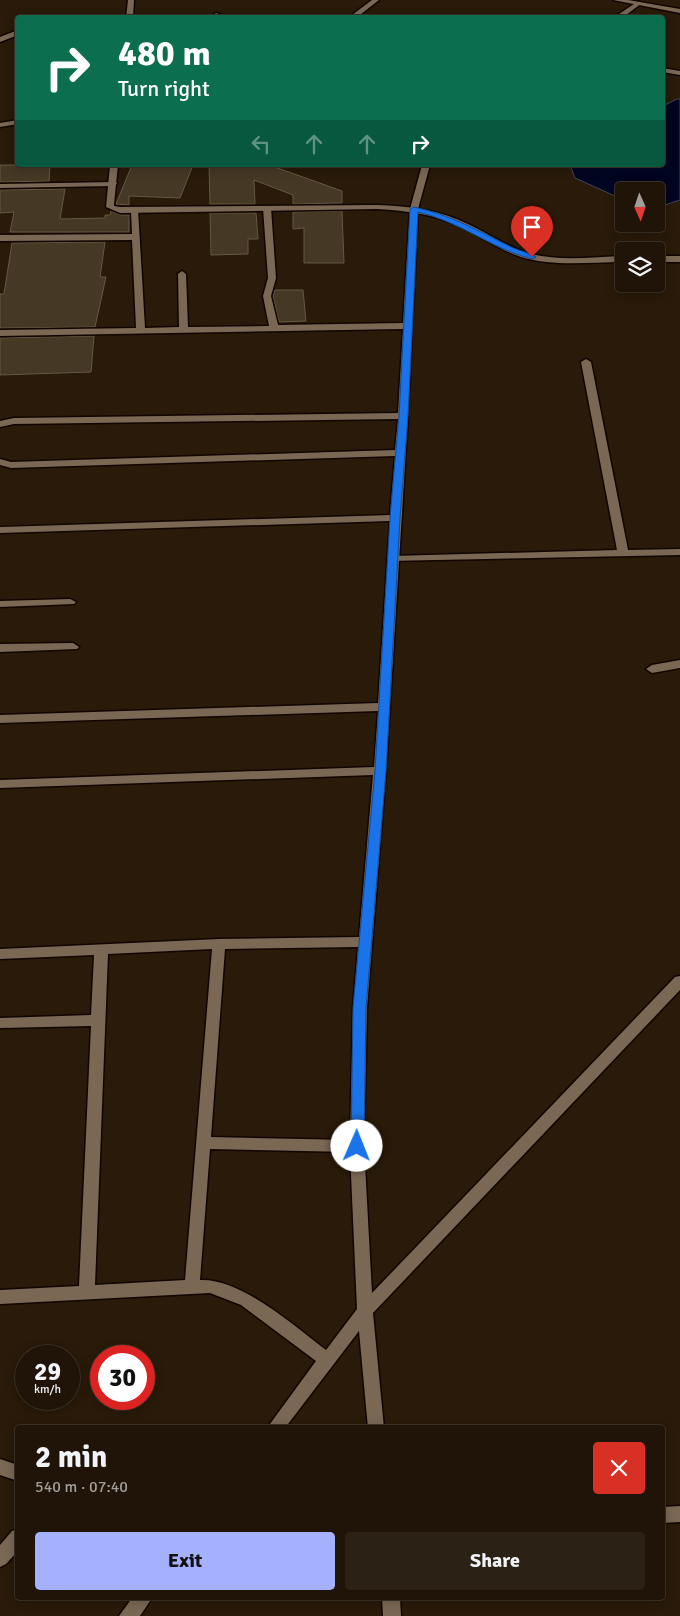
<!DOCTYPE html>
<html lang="en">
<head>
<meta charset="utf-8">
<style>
	:root { --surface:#1f1407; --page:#2c2115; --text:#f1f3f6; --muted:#a19e9b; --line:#3c3328; --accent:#a5b1fc }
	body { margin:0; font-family:Signika,sans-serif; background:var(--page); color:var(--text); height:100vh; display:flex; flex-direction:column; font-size:19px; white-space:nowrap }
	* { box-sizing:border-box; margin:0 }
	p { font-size:16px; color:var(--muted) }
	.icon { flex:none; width:28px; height:28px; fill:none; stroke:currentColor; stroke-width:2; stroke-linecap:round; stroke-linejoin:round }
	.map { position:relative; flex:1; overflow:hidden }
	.details { position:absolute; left:15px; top:1425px; width:650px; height:175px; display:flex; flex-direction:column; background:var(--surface); border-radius:5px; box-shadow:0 2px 12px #0003,0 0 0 1px var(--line) }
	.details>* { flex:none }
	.banner { position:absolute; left:15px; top:15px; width:650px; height:152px; border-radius:5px; box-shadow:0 2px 12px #0003,0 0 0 1px var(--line); background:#0b6e4f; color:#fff; overflow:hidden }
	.needle { width:32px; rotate:177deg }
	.tools { position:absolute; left:615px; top:182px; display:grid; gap:10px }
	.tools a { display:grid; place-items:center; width:50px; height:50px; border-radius:5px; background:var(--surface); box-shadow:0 2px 12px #0003,0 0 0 1px var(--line); font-size:25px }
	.speed { position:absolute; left:15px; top:1345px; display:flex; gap:10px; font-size:25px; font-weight:700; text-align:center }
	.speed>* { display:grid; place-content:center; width:65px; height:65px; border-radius:50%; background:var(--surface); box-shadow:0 2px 12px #0003,0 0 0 1px var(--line); line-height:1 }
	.speed small { font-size:12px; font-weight:400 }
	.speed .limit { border:8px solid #d22; background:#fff; color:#111 }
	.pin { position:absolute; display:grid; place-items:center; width:42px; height:42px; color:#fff; margin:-51px -21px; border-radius:50% 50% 50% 0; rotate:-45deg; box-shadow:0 0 5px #0007 }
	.pin .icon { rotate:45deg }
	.me { position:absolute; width:55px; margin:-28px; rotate:1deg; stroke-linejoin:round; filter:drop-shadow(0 0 4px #0008) }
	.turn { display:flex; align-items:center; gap:18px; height:105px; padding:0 20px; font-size:22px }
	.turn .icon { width:65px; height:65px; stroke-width:2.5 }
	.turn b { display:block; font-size:35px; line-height:42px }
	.lanes { display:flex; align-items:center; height:48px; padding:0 20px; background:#0003; justify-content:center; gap:25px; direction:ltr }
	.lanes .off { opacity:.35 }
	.round { display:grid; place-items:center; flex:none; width:52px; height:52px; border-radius:5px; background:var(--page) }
	.headline { display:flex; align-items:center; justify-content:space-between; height:85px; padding:0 20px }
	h1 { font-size:30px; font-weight:700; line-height:38px }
	.button { display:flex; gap:10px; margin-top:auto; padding:10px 20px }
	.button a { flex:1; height:58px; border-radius:5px; background:var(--accent); color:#111; font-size:20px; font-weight:700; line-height:58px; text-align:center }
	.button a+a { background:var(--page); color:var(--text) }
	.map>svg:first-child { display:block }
	.water { fill:#000521; stroke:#444555 }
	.building { fill:#453824; stroke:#665943 }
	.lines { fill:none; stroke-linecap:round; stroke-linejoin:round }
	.service-casing { stroke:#110500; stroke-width:3 }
	.minor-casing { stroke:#110500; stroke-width:3 }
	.tertiary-casing { stroke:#110500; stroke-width:3 }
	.secondary-casing { stroke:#110500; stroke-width:3 }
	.service { fill:#7a6855; fill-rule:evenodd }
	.minor { fill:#7a6855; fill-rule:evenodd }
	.tertiary { fill:#7a6855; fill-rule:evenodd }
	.secondary { fill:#7a6855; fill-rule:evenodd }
	.route { fill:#1a73e8; stroke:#114b97 }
</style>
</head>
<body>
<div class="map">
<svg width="680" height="1616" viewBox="0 0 680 1616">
	<rect width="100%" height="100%" fill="#291a09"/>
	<!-- water -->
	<path class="water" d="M677,99h3v101l-24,8v-17h-32v9l-49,-22 -5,-13h92l1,-59z"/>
	<!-- building -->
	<g class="building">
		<path d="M0,165h50l-1,16 -49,1z"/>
		<path d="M132,165h61l-13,33 -51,-2v9l-13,-1z"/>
		<path d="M209,165h60l73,26v12l-49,1v-9l-39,-15 1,24h-45z"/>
		<path d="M65,189l-5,30 45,-1v-3h5l1,-4 9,4h9v17h-119l4,-20 -14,1v-23z"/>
		<path d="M342,211l2,52h-40v-35l-11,1v-17z"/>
		<path d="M210,213h46l2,26h-10v15l-37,1z"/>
		<path d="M105,242l-5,35h6l-11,50 -95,1v-34h4l8,-51z"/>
		<path d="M275,290h28l3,31 -27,1 -6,-26z"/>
		<path d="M94,336l-3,36 -91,3v-37z"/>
	</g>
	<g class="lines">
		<!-- service casing -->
		<g class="service-casing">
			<g id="service">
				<path d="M586,359l5,3 37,188 52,-1v6l-292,6 -1,-2 1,-2 4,-1 225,-6 -36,-188z"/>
				<path d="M680,660v8l-28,5 -6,-4 6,-4z"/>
				<path d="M680,1506v16l-18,1v-16z"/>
			</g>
		</g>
		<!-- minor casing -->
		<g class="minor-casing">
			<g id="minor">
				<path d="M372,0h7l-23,18h-8z"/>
				<path d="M637,2l5,1 -20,15h-9z"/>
				<path d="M216,13l12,4 1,1 -15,-2 -1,-1z"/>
				<path d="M18,30v5l-18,7v-5z"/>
				<path d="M662,68l18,3v4l-18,-3z"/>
				<path d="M422,165h8l-12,44 -10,207 -22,355 -19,237 -3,138 8,147 303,-316 5,-1v14l-307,323 11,115h-16l-9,-97 -74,97h-18l49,-67 -75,-56 -31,-12 -210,11v-14l79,-4 12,-260 -91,2v-10l91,-3 3,-60 -94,4v-10l219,-10 140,-2 14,-162 -373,13v-8l374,-13 4,-56 -378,12v-8l378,-12 12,-182 -390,12v-6l390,-12 5,-59 -384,12 -11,-3v-6l11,3 384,-12 3,-31 -384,5 -14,3v-6l14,-3 384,-5 5,-84 -403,7v-6l136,-2 -4,-88 -132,1v-6l132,-1 -1,-23 7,-2 7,119 34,-1 -1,-53 4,-3 4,3 2,53 81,-1 -6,-30 5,-18 -5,-70 4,-2 4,2 5,70 -5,18 7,29 125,-2 7,-114zM358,947l-5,61 -3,132 -139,-3 14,-188zM212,949l-27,331 -90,5 13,-331zM210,1149l140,3 7,157 -31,41c-32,-24 -85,-72 -126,-70z"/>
				<path d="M116,182l1,2 -4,2 -113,2v-4z"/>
				<path d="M70,599l6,3 -2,2 -74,3v-6z"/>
				<path d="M73,643l6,4 -2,2 -77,3v-8z"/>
				<path d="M0,1459l18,6v16l-18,-6z"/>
				<path d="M18,1529v22l-12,13 -6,3v-22l12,-14z"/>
				<path d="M132,1598h20l-12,18h-21z"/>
				<path d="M382,1598h18l1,18h-18z"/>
			</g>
		</g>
		<!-- tertiary casing -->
		<g class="tertiary-casing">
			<g id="tertiary">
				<path d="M128,0h6l-1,18h-7z"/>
				<path d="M18,120v4l-18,3v-4z"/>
				<path d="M110,165h8l-4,39v2l6,1 257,-2c32,1 64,5 93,20 19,9 37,22 58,28 31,9 65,4 96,3v6c-34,0 -70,5 -103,-5 -21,-7 -39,-20 -58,-29 -27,-14 -56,-17 -86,-19l-257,4 -14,-6z"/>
				<rect x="656" y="256" width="24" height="6"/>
			</g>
		</g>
		<!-- secondary casing -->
		<g class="secondary-casing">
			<path id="secondary" d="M613,0h15l52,9v4z"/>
		</g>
		<!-- service -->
		<use href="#service" class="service"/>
		<!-- minor -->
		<use href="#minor" class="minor"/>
		<!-- tertiary -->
		<use href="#tertiary" class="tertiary"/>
		<!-- secondary -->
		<use href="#secondary" class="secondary"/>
	</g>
	<!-- route -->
	<path class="route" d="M414,207c40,9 62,23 97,40 8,4 18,5 25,10l-4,2c-40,-10 -73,-38 -114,-47l-10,204 -8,102 -14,253 -20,237 -2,138 -2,4 -5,2 -4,-2 -2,-4 2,-138 22,-237 15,-253 9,-102 11,-207z"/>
</svg>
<div class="tools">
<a><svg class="needle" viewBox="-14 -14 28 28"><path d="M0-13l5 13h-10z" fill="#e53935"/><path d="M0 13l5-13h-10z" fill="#a19e9b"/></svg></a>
<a><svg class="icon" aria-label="layers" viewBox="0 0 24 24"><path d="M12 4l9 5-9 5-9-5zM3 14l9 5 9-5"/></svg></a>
</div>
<div class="speed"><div>29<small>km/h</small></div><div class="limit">30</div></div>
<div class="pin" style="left:532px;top:257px;background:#d93025"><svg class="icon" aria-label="arrive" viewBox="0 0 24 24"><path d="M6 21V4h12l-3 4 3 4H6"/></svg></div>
<svg class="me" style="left:357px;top:1146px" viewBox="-20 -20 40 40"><circle r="19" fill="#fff"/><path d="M0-13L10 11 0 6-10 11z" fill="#1a73e8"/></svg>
<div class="banner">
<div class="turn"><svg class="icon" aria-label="right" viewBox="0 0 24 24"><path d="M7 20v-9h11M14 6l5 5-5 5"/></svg><div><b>480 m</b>Turn right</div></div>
<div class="lanes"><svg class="icon off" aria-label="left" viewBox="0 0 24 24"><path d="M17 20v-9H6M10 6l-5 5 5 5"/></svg><svg class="icon off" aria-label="ahead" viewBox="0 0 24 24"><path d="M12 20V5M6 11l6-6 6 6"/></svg><svg class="icon off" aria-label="ahead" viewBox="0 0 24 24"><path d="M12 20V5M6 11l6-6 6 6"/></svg><svg class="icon" aria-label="right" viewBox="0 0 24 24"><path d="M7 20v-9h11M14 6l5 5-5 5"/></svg></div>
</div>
<section class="details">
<div class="headline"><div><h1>2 min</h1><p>540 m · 07:40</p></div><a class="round" style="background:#d93025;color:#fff"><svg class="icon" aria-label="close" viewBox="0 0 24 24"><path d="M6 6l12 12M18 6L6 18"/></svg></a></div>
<div class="button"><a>Exit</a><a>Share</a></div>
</section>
</div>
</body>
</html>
